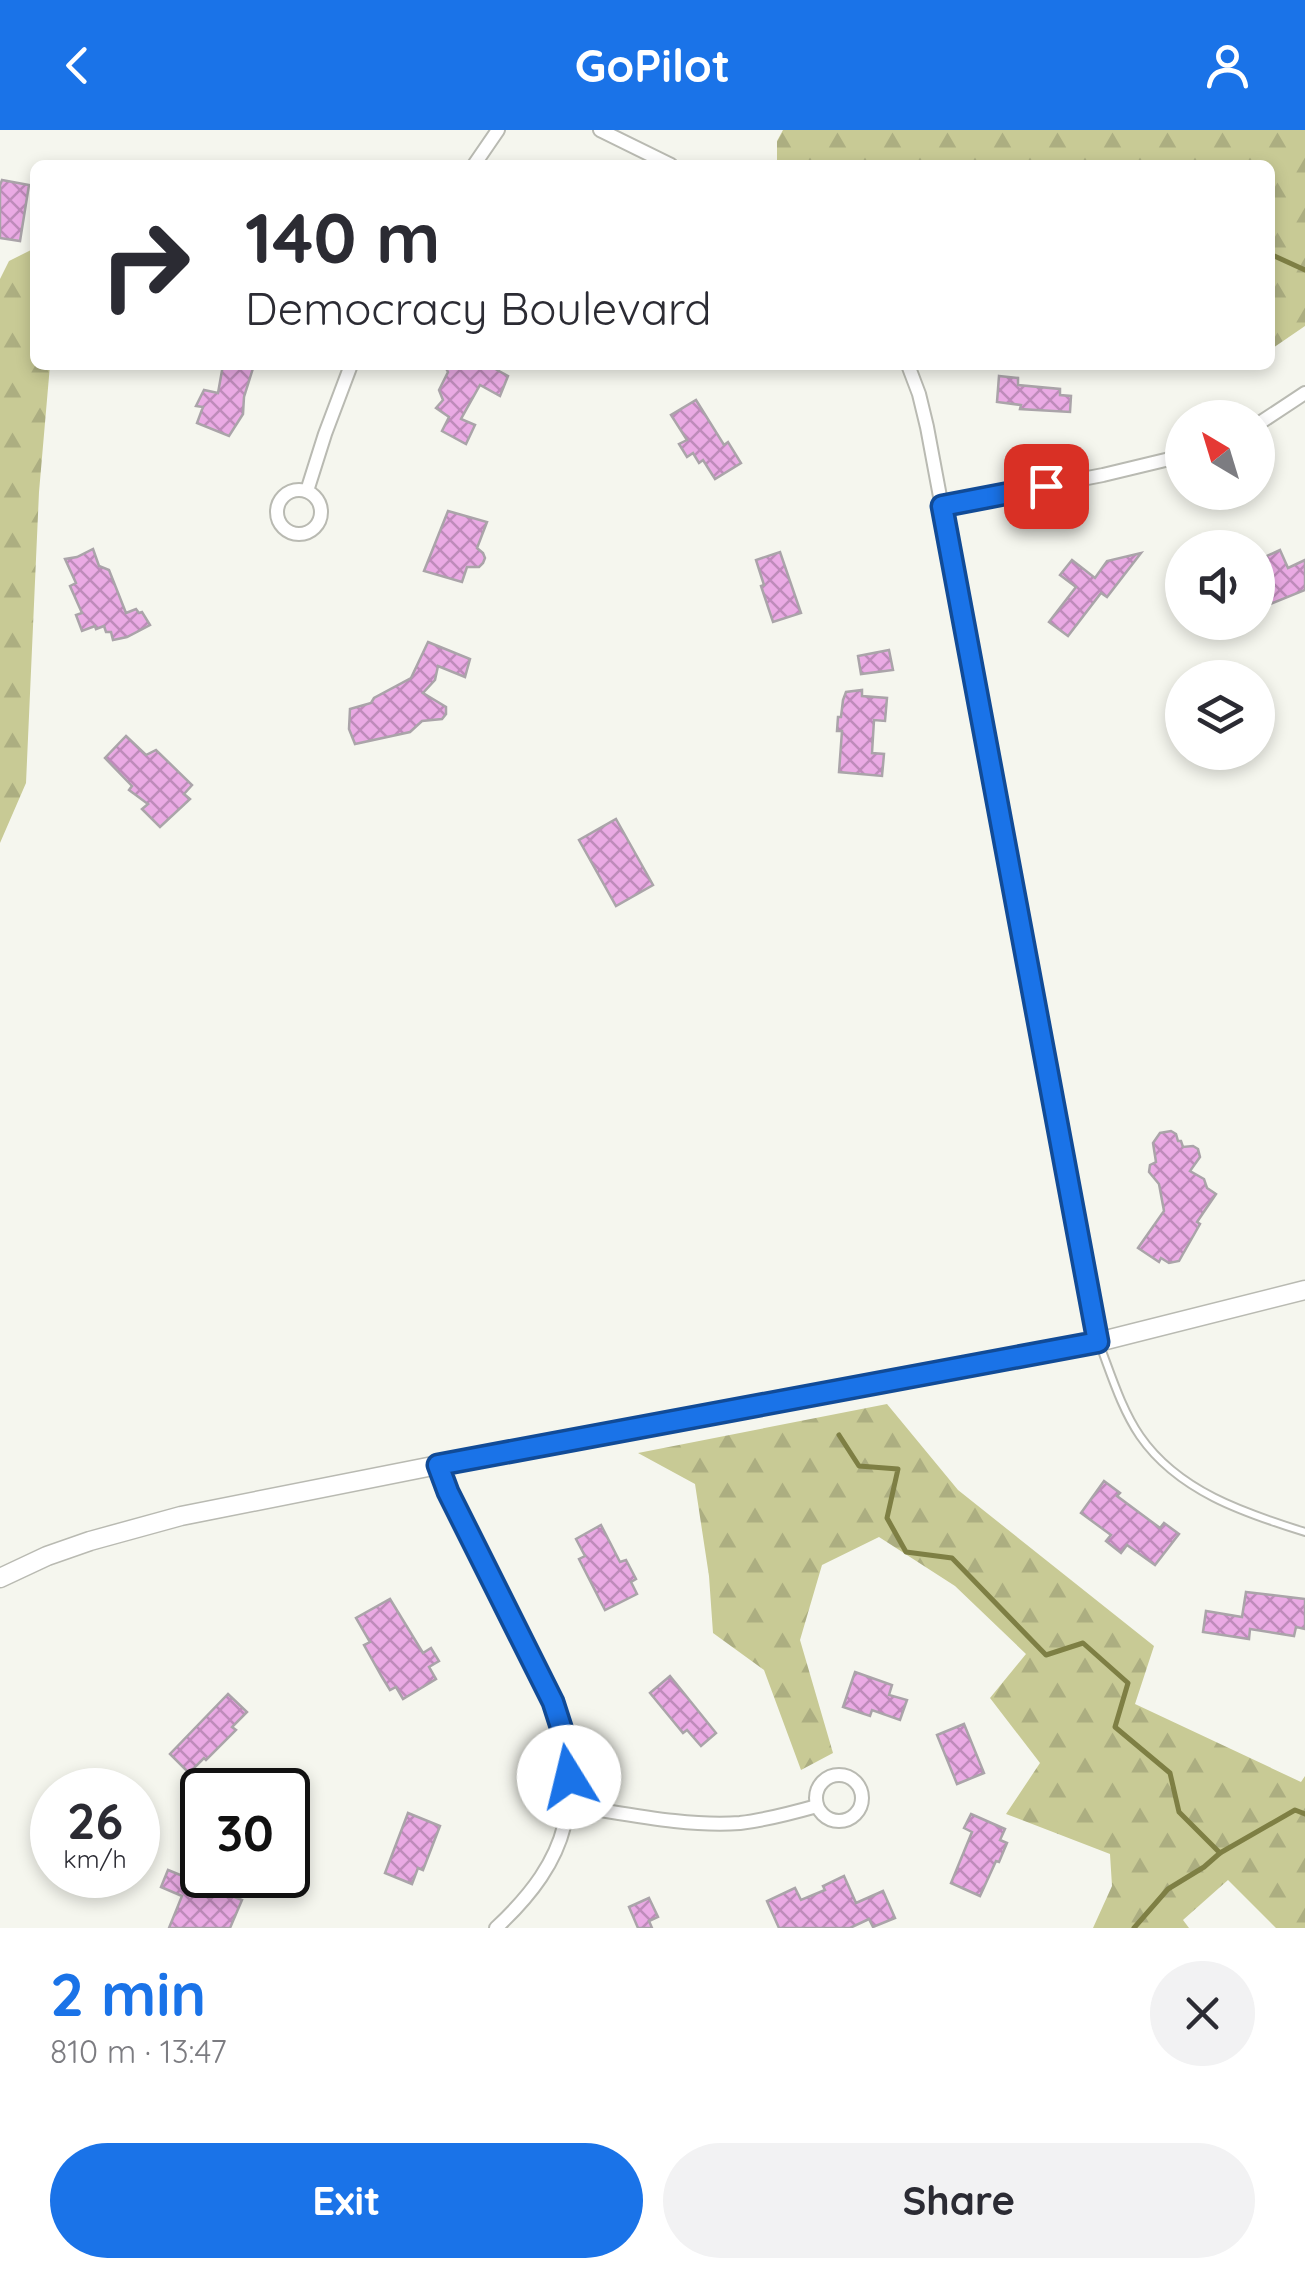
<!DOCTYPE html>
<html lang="en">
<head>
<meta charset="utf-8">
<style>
	:root { --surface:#fff; --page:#f2f2f3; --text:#2b2b33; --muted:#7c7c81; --accent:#1a73e8 }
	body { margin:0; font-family:Quicksand,sans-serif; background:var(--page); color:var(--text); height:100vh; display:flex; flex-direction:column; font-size:38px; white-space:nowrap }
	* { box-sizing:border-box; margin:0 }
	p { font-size:32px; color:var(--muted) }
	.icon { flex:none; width:55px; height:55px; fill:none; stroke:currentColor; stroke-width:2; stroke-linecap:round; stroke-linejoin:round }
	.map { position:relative; height:1798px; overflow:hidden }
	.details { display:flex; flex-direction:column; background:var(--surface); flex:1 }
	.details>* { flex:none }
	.banner { position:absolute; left:30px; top:30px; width:1245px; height:210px; border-radius:15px; box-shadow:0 5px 15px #0003; background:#fff; color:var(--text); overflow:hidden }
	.needle { width:65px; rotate:322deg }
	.controls { position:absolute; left:1165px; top:270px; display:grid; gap:20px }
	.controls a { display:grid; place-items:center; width:110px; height:110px; border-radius:50%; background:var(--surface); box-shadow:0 5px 15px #0003; font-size:50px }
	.speed { position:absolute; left:30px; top:1638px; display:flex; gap:20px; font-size:50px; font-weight:700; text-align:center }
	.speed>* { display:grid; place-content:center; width:130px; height:130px; border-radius:50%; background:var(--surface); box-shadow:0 5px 15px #0003; line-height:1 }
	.speed small { font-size:25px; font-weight:400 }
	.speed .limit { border:5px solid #111; border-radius:15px; background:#fff; color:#111 }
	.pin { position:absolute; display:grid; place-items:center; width:85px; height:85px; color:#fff; margin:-42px; border-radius:20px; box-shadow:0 5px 15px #0006 }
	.me { position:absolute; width:110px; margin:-55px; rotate:351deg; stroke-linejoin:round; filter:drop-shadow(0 0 8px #0008) }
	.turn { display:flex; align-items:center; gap:35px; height:210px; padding:0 50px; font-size:45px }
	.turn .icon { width:130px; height:130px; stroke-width:2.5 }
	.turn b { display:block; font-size:70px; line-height:85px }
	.round { display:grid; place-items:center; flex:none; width:105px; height:105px; border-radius:52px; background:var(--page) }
	.overview { display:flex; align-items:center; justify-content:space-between; height:170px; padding:0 50px }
	h1 { font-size:60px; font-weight:700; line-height:75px; color:var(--accent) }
	.action { display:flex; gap:20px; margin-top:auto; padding:20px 50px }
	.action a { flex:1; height:115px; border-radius:60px; background:var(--accent); color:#fff; font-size:40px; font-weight:700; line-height:115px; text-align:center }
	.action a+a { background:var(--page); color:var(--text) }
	header { display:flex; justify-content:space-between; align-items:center; height:130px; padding:0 50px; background:var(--accent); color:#fff; font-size:45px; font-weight:700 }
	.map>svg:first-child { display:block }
	.forest { fill:url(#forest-firs) }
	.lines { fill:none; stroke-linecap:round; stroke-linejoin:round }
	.stream { stroke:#7e7f44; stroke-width:5 }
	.building { fill:url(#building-cross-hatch); stroke:#aaa4a9; stroke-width:2.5 }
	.lane-casing { stroke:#b9bab2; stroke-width:10 }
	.street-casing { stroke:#b9bab2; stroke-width:16 }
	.secondary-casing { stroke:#b9bab2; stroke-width:21 }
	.lane { stroke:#fff; stroke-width:6 }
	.street { stroke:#fff; stroke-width:12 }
	.secondary { stroke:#fff; stroke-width:18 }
	.route-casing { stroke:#114b97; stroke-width:25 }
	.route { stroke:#1a73e8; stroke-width:18 }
</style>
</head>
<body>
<header><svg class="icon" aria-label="back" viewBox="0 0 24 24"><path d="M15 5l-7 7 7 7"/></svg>GoPilot<svg class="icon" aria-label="person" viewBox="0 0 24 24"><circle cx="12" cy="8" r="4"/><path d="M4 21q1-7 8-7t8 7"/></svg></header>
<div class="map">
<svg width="1305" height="1798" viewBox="0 0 1305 1798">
	<defs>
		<pattern id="forest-firs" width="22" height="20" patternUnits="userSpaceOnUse" patternTransform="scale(2.5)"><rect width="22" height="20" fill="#c8ca95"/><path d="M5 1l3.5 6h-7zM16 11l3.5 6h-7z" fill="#acae81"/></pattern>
		<pattern id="building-cross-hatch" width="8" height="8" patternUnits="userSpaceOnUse" patternTransform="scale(2.5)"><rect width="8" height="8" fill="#eaaae4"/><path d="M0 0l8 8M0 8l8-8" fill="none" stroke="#be8bba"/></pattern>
	</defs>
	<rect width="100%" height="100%" fill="#f5f6ee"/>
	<!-- forest -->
	<g class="forest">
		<path d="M783,0h522v196l-35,24v-185h-493v-24z"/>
		<path d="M35,118v117h15l-11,127 -13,291 -26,60v-564l9,-18z"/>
		<path d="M887,1274l71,86 196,156 -19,58 166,78 4,-6v152h-29l-48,-48 -45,40 6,8h-96l19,-42 -2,-32 -104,-40 34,-51 -50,-65 36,-44 -71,-68 -76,-49 -57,28 -22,75 33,113 -32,17 -37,-100 -51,-37 -4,-57 -14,-92 -57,-31z"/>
	</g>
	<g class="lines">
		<!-- stream -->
		<g class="stream">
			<path d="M1270,124l35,16"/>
			<path d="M839,1305l20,31 39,3 -11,49 19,34 46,6 94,97 37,-12 45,40 -13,44 55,46 9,39 41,41 75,-43 10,4"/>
			<path d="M1134,1798l34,-39 36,-22 16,-14"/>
		</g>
	</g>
	<!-- building -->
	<g class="building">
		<path d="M2,50l27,5 -9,56 -20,-3v-53z"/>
		<path d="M223,235h31l-10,32 -1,17 -14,22 -32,-13 6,-16 -7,-1 8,-16 14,3z"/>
		<path d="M444,235h44l20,11 -8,20 -20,-11 -19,34 14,6 -9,19 -24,-13 7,-14 -13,-9 7,-8 -4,-10 9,-18z"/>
		<path d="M999,246l19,2v7l42,4v6l11,1 -1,16 -50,-3 1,-4 -24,-3z"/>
		<path d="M696,270l28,45 4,-3 13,21 -26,16 -12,-19 -4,3 -6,-10 -6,4 -8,-13 8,-4 -16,-25z"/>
		<path d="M448,381l39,11 -10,26 6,5 2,5 -2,5 -4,4h-12l-5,15 -38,-11z"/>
		<path d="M93,419l6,17 10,4 17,43 10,-4 3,4 3,-1 8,13 -23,12 -14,3 -2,-8h-5l-2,-6 -8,3 -1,-3 -13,5 -6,-16 6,-2 -12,-27 6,-3 -11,-24 12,-2z"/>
		<path d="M1280,420l8,18 17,-8v30l-47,19v-49z"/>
		<path d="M780,422l21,61 -28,9 -12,-36 3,-1 -8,-25z"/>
		<path d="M1141,423l-34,44 -6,-4 -33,43 -19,-14 27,-35 -16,-12 12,-15 23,18 12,-17z"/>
		<path d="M428,512l42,17 -5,18 -27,-11 -3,14 -12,13 23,14v7l-4,5 -20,2 -12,11 -55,12 -6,-15 1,-20 21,-6 3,-5 37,-20z"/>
		<path d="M889,520l4,20 -32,4 -3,-18z"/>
		<path d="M862,560v6l25,2 -2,23 -11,-1 -2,33 12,1 -2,22 -43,-4 3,-41h-5l1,-14h3l2,-17 3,-8z"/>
		<path d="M126,606l20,19 10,-5 36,35 -8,9 6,5 -30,28 -18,-18 6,-5 -19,-14 3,-4 -27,-28z"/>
		<path d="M616,689l37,66 -37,21 -37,-66z"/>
		<path d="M1171,1001l5,3 2,7h3l2,6 10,-1 5,3 2,8 -10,14 14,8 3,9 9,6 -19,28 3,2 -21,37 -10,2 -8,-5 -2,4 -21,-14 26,-37 -5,-27 -10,-12 1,-7 6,-3 -3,-19 7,-10z"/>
		<path d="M1104,1351l16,12 -3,3 43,32 4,-5 15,11 -24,31 -28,-20 -6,8 -15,-12 5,-6 -30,-22z"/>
		<path d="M601,1395l19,37 6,-2 10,19 -5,3 6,12 -32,16 -26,-51 6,-3 -9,-17z"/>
		<path d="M1246,1462l59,7v30l-9,-2 -2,9 -44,-7 -1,10 -46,-7 3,-21 36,6z"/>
		<path d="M390,1469l33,54 8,-5 8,13 -10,6 7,12 -33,20 -7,-12 -6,3 -8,-13 -18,-32 6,-3 -14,-24z"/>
		<path d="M855,1542l37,13 -3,10 18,5 -7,20 -28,-10 -2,6 -27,-9z"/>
		<path d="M670,1546l46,57 -15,13 -14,-16 -4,3 -33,-40z"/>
		<path d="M228,1564l19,18 -15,15 4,3 -30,30 -2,-2 -15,15 -19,-19z"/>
		<path d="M964,1594l20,49 -27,11 -20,-49z"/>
		<path d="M408,1683l32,13 -17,44 -5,-2 -6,16 -27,-11z"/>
		<path d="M971,1684l34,15 -5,11 7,3 -8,19 -3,-1 -16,35 -29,-13 21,-51 -8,-4z"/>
		<path d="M168,1740l74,30 -12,28h-61l13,-32 -21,-9z"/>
		<path d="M844,1746l12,27 27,-12 12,27 -22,9 -4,-8 -19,9h-71l-12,-27 28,-13 6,12 24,-10 -2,-4z"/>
		<path d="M649,1768l9,19 -9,4 3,7h-14l-9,-21z"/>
	</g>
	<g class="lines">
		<!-- lane casing -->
		<g class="lane-casing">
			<path id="lane" d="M1099,1213c12,31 22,65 41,93 38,55 104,77 165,96"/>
		</g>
		<!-- street casing -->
		<g class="street-casing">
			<g id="street">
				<path d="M600,0l71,35"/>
				<path d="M474,35l24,-35"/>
				<path d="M908,235l11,29 8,33 171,915"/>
				<path d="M1258,294l47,-31"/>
				<circle cx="299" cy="382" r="22"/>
				<path d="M307,361l18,-57 26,-69"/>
				<path d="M942,376l161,-31 79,-19"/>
				<path d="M438,1335l10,27 105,210c31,98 18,156 -57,226"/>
				<circle cx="839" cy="1668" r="23"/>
				<path d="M568,1675c56,8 116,22 172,18 26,-3 52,-10 77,-17"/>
			</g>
		</g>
		<!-- secondary casing -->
		<g class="secondary-casing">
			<path id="secondary" d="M0,1448l47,-22 43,-15 91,-25 257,-51 660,-123 207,-52"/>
		</g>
		<!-- lane -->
		<use href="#lane" class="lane"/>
		<!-- street -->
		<use href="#street" class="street"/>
		<!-- secondary -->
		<use href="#secondary" class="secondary"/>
	</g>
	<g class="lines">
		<!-- route casing -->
		<g class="route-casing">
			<path id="route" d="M569,1647l-7,-47 -9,-28 -105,-210 -10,-27 660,-123 -156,-836 104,-20"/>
		</g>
		<!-- route -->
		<use href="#route" class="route"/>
	</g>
</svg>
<div class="controls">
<a><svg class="needle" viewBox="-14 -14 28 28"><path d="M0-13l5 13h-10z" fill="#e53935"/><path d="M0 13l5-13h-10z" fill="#7c7c81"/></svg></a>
<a><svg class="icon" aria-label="sound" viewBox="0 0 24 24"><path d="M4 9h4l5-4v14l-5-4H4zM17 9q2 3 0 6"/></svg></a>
<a><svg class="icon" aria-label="layers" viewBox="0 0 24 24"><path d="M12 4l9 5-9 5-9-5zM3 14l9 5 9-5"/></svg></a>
</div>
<div class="speed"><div>26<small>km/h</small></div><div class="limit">30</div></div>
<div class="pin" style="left:1046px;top:356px;background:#d93025"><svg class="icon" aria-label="arrive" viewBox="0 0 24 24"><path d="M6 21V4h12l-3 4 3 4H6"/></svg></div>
<svg class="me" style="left:569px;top:1647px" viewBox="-20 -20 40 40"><circle r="19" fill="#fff"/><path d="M0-13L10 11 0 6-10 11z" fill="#1a73e8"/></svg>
<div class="banner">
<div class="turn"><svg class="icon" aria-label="right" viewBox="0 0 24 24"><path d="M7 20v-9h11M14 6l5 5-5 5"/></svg><div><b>140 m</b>Democracy Boulevard</div></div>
</div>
</div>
<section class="details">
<div class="overview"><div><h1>2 min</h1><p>810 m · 13:47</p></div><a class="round"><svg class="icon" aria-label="close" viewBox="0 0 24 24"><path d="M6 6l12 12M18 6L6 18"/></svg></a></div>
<div class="action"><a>Exit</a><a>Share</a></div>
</section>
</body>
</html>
